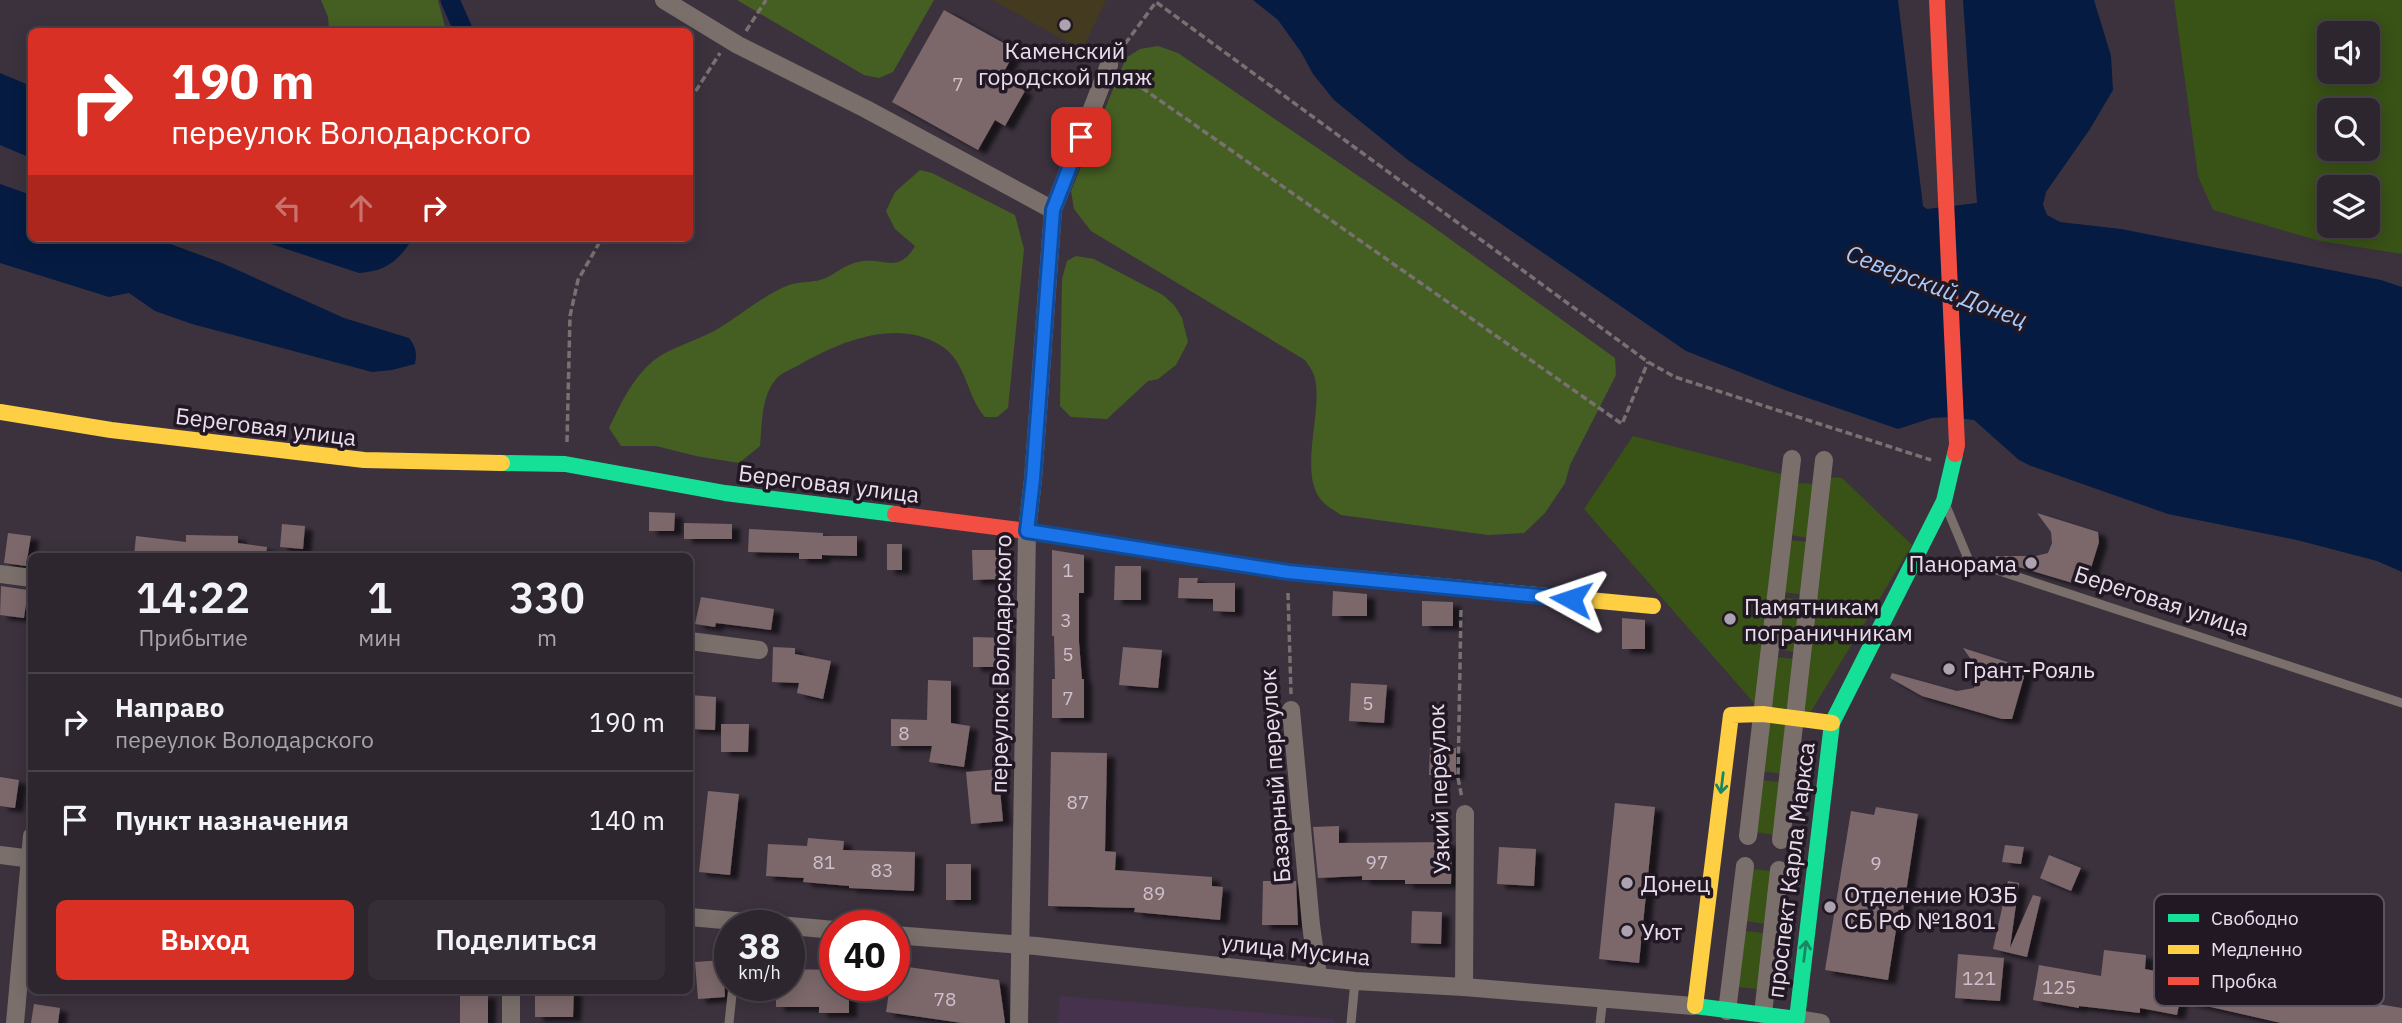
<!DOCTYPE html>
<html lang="ru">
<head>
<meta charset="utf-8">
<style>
	:root { --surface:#2d262e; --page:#352e36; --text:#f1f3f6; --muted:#a7a5aa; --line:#48434a; --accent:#d93025 }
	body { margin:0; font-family:"IBM Plex Sans",sans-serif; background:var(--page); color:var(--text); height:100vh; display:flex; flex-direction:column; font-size:26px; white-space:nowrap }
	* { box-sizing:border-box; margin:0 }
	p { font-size:23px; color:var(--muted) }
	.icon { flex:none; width:38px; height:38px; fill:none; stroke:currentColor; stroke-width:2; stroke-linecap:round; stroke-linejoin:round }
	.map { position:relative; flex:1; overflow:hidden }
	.sheet { position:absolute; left:28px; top:553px; width:665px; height:441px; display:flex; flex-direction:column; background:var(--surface); border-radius:10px; box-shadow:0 4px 18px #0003,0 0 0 2px var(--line) }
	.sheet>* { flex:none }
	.hud { position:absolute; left:28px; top:28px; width:665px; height:214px; border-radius:10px; box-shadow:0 4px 18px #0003,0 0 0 2px var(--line); background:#d93025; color:#fff; overflow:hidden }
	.tools { position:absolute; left:2317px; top:21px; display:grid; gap:14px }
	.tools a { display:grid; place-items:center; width:63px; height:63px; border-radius:10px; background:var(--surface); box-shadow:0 4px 18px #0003,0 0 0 2px var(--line); font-size:35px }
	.speed { position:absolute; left:714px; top:910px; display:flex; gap:14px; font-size:35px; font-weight:700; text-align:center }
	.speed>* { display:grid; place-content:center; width:91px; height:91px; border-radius:50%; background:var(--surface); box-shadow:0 4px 18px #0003,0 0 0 2px var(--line); line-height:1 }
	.speed small { font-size:18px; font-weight:400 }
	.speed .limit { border:10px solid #d22; background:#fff; color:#111 }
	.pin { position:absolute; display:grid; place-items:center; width:60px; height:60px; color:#fff; margin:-30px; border-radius:14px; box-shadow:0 4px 10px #0006 }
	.me { position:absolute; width:77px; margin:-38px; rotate:275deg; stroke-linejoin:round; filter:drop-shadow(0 0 5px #0008) }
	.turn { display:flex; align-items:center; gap:24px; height:147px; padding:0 28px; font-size:32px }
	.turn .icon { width:91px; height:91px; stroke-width:2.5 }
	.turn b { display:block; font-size:49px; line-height:60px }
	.lanes { display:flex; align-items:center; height:66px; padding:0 28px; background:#0003; justify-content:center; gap:35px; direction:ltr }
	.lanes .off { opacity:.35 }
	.eta { display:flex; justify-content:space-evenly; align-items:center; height:119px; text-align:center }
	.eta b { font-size:42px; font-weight:600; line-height:49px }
	.cta { display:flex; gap:14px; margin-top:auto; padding:14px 28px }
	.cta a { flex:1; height:80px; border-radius:10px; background:var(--accent); color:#fff; font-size:28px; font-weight:600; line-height:80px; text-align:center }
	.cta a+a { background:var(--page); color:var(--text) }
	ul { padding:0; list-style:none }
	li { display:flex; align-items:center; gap:21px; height:98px; padding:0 28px; border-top:2px solid var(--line) }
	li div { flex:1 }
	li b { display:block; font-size:26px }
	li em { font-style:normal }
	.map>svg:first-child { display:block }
	.built { fill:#47324e }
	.green { fill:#395216; fill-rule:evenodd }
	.forest { fill:#455f22 }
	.sand { fill:#433a20 }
	.water { fill:#051b42 }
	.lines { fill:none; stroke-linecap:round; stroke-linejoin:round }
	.canal { stroke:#051b42; stroke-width:19 }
	.building { fill:#7c676a; filter:url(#shadow) }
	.path { stroke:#797071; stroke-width:3.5; stroke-dasharray:7 3.5; stroke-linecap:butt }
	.lane { stroke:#7a6f6b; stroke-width:9 }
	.street { stroke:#7a6f6b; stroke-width:18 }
	.fast { stroke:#16e098; stroke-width:16 }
	.slow { stroke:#ffcf43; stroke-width:16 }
	.jam { stroke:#f24e42; stroke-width:16 }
	.oneway { stroke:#1b8663 }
	.route-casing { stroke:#114b97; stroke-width:18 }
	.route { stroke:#1a73e8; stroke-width:12 }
	.poi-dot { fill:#ada2b0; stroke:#211823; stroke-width:2.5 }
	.labels { text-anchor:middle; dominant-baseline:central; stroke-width:7; stroke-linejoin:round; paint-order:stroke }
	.number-label { font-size:19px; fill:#cec0cd }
	.poi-label { font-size:23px; fill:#eadeee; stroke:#211823; text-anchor:start }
	.street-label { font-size:23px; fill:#eadeee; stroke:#211823 }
	.water-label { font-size:24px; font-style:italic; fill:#a8cbfe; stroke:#211823 }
	.key { fill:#211823; stroke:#5d5360; stroke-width:2 }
	.key-label { font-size:19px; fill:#eadeee }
</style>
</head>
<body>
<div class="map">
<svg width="2402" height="1023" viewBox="0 0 2402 1023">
	<defs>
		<filter id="shadow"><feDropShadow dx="8" dy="4.5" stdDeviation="2" flood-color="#0009"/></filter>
	</defs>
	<rect width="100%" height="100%" fill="#3c323e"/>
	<!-- built -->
	<path class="built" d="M1060,996l274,23v4h-276z"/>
	<!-- green -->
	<g class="green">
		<path d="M2174,0h228v254l-82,-13 -107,-31 -15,-34zM2329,33h39v39h-39zM2329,110h39v39h-39zM2329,187h39v39h-39z"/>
		<path d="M1633,436l152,39 -24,236 -177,-202z"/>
		<path d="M1825,477l17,1 70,67 -105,173 -9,-2z"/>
		<path d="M1795,483l20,1 -6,54 -19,-3z"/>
		<path d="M1789,540l20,2 -6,53 -19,-3z"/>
		<path d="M1783,598l19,1 -6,53 -19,-3z"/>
		<path d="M1776,657l19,2 -6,53 -19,-3z"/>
		<path d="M1768,719l19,2 -6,53 -19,-3z"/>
		<path d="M1761,780l19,2 -6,53 -19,-3z"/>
		<path d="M1751,869l20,2 -6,53 -19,-3z"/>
		<path d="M1744,931l20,2 -6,56 -21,-2z"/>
	</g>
	<!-- forest -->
	<g class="forest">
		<path d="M321,0h117l8,31h-117l-1,-14z"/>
		<path d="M737,0h197l-41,72 -14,6 -15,-3z"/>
		<path d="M1158,46l20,7 251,171 186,134 1,17 -46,90 -5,18 -20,30 -21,20 -36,2 -147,-20c-6,-4 -13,-8 -18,-13 -26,-26 0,-90 -8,-123 -1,-7 -6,-13 -10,-19l-214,-129 -17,-22 -3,-18 55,-133 14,-9z"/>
		<path d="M920,170l12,3 83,42 9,34 -16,159 -11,9h-12c-19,-21 -18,-56 -45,-72 -44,-27 -101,-3 -141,20 -7,4 -18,8 -23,14 -15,17 -14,46 -16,67l-21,17 -43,-7 -40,-10h-35l-12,-18c12,-25 23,-49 44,-67 18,-14 43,-20 63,-31 25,-15 46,-34 73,-45 12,-4 26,-2 37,-7 9,-4 16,-11 28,-15 27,-9 43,14 61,-17l-20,-17 -9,-18 9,-19z"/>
		<path d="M1076,256l18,3 69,36 11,10 8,13 6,24 -12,23 -18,14 -10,2 -41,38 -36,-2 -11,-11 2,-127 5,-18z"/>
	</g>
	<!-- sand -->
	<path class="sand" d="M992,0h114l-24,50z"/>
	<!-- water -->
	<g class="water">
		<path d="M1253,0h645l25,206 4,3 50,-6 -14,-203h131l17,56 2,34 -23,39 -44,63 -3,13 4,10 13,7 61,7 260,51 21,7v285l-25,-11 -80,-21 -129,-26 -137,-48 -12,-6 -45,-40 -23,-3 -19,1 -34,11 -113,-39 -99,-39 -278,-191 -74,-60 -21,-26 -12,-22 -23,-32z"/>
		<path d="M0,73l31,13v72l-31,-13z"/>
		<path d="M0,184l31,11 1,43h122l68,25 122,55 65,20c7,9 8,15 6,26l-23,6 -20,2 -180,-48 -37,-13 -26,-18 -20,4 -109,-34z"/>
		<path d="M253,238h160c-15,23 -26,33 -54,35z"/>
	</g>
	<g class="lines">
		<!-- canal -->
		<path class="canal" d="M450,0l14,32"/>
	</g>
	<!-- building -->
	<g class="building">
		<path d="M944,10l72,40 -15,27 24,14 -20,35 -10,-6 -17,30 -86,-48z"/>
		<path d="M649,512l26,1 -1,18h-25z"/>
		<path d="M2037,513l61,19 1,10 -12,39 -11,3 -81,-24 1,-4h40l12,-3 4,-10 -1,-11z"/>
		<path d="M684,523l48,1v15h-48z"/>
		<path d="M282,524l23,2 -2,23 -23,-2z"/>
		<path d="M749,529l74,4v3h34v20l-35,-1v4h-23v-6l-51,-1z"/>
		<path d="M8,533l23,3 -5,30 -22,-3z"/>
		<path d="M186,535l52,1v7l29,4 -1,9h-132l2,-20 50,6z"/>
		<rect x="887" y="544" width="15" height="26"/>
		<path d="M972,550h28l1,29 -28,1z"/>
		<path d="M1052,550l32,5v38h-5v49l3,37h2v39h-32v-39h3l-1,-43h-2z"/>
		<path d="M1115,566h26v34h-27z"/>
		<path d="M1179,578h19l-1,5h38v29l-22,-1v-12l-35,-1z"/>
		<path d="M1,586l27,4 -4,28 -24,-3z"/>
		<path d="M1333,591l34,3v22h-35z"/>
		<path d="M701,597l73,12 -3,21 -55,-7 -1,4 -20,-3z"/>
		<path d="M1422,601l31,1v24h-31z"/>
		<path d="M1622,618l23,2v29h-23z"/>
		<path d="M973,637l33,1v29h-33z"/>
		<path d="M773,647l22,1v6l36,7 -8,38 -26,-6 2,-10 -27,-1z"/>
		<path d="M1123,647l39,3 -4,38 -39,-3z"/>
		<path d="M1963,648l60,19 1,10 -12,42h-10l-80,-23 -32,-18 2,-5 65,18 17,-3 3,-10v-10z"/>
		<path d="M928,680l23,1v42l19,3 -6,41 -35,-5 3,-16h-41v-27l36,1z"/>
		<path d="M1351,683l36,2 -3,38 -35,-2z"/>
		<path d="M690,695l26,2 -1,33 -25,-1z"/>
		<path d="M721,724h28l-1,28h-27z"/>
		<path d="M1430,748h26v27h-27z"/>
		<path d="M1051,752l56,1 -2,98 11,1 -1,18 97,7v9l11,1 -3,33 -86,-8 1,-4 -87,-2z"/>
		<path d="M998,769l5,52 -32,3 -5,-52z"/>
		<path d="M0,777l19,3 -4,28 -15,-2z"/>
		<path d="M708,791l31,3 -9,81 -31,-3z"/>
		<path d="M1615,803l40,4 -16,156 -40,-4z"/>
		<path d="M1876,807l42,7 -15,98 -4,-1 -11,69 -63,-10 26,-159 23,4z"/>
		<path d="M1339,826v17l113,-1 -1,42h-46v-4h-43v-4l-44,2 -5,-51z"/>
		<path d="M808,838l36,3 -1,9 72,2 -1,39 -65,-3v-2l-46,-4 1,-4 -38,-2 2,-32 39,2z"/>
		<path d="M2005,845l19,2 -3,17 -19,-2z"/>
		<path d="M1499,847l37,2 -2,37 -37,-2z"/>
		<path d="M2049,855l32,13 -10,23 -31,-13z"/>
		<rect x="946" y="864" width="25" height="36"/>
		<path d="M1263,881h33l2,44h-36z"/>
		<path d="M2008,881l11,2 -9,65 23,-53 8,2 -14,60 -34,-8z"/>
		<path d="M1412,911l30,1 -1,32 -30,-1z"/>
		<path d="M2217,949l70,16 -7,33 67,8 1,-7 54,9v15h-121l-101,-23 -3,15 -37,-7v5l-61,-7v2l-46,-8 6,-35 62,11 3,-26 42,5 -1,14 65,13z"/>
		<path d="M1958,954l46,4 -4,43 -45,-3z"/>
		<path d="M723,960l2,37 -27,2 -3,-37z"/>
		<path d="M894,965l105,15 6,43h-43l-76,-11 4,-27h4z"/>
		<path d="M789,969l46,1v15h14v28h-30v-6h-43v-22h13z"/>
		<path d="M535,990h39l-1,27h-38z"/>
		<rect x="460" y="994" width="28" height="29"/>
		<path d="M34,1004l26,4 -2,15h-27z"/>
	</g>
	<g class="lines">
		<!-- path -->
		<g class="path">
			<path d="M746,31l20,-31"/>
			<path d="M1119,52l37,-50 492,360 27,15 256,83"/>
			<path d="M1125,76l497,348 26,-62"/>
			<path d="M690,100l30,-47"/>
			<path d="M567,442l3,-126 8,-36 24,-42"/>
			<path d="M1288,593l3,101"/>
			<path d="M1461,610l-3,168 4,20"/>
		</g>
		<!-- lane -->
		<g class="lane">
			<path d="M1946,506l23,55 433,142"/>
			<path d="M729,1023l4,-38"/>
			<path d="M1351,1023l4,-42"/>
			<path d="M1600,1023l3,-25"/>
		</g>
		<!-- street -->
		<g class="street">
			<path d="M664,0l74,45 128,64 187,101"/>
			<path d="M0,574l32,4"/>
			<path d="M690,641l69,9"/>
			<path d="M1291,710l20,215 7,51"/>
			<path d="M1748,836l44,-377"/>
			<path d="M1781,840l43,-380"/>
			<path d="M0,855l32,4"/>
			<path d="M690,917l145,13"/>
			<path d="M894,935l142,11 319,35 109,6 229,19"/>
			<path d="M1464,987l1,-173"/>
			<path d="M1727,1011l18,-145"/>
			<path d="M1763,1014l16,-144"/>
			<path d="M1797,1019l24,4"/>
			<path d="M15,1023l17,-187"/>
			<path d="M511,1023v-33"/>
			<path d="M1019,1023l8,-492 6,-52 20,-269 56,-145"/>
		</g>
		<!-- fast -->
		<g class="fast">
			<path d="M502,463l63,1 160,29 170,21"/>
			<path d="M1695,1006l102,13 35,-296 112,-222 11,-47"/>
		</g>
		<!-- slow -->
		<g class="slow">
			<path d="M0,412l111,18 253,30 138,3"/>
			<path d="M1366,579l287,27"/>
			<path d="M1695,1006l36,-291 32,-1 69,9"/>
		</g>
		<!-- jam -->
		<g class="jam">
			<path d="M1937,0l20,445 -2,9"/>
			<path d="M895,514l132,17 261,41 78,7"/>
		</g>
	</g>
	<!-- one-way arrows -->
	<defs><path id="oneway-shaft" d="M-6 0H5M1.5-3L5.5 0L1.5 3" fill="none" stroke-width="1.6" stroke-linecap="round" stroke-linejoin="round" transform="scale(1.75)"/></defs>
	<g class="oneway">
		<use href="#oneway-shaft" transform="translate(1722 783) rotate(97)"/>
		<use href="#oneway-shaft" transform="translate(1805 951) rotate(-83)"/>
	</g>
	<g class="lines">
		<!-- route casing -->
		<g class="route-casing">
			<path id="route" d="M1081,137l-28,73 -20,269 -6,52 261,41 283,27"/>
		</g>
		<!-- route -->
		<use href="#route" class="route"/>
	</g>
	<!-- markers -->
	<g class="poi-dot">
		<circle cx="1065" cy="25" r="7"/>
		<circle cx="2031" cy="563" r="7"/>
		<circle cx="1730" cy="619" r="7"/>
		<circle cx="1949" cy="669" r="7"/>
		<circle cx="1627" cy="883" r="7"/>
		<circle cx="1830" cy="907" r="7"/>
		<circle cx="1627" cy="931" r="7"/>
	</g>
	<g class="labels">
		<!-- number labels -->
		<g class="number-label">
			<text x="958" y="84">7</text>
			<text x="1068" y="570">1</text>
			<text x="1066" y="620">3</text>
			<text x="1068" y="654">5</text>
			<text x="1068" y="698">7</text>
			<text x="1368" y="703">5</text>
			<text x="904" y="733">8</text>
			<text x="1078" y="802">87</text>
			<text x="824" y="862">81</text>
			<text x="1377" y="862">97</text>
			<text x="1876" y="863">9</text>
			<text x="882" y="870">83</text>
			<text x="1154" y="893">89</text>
			<text x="1979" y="978">121</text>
			<text x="2059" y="987">125</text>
			<text x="945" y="999">78</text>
		</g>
		<!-- poi labels -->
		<g class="poi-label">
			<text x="1065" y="50" text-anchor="middle">Каменский<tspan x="1065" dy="26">городской пляж</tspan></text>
			<text x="2017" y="563" text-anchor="end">Панорама</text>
			<text x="1744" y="606">Памятникам<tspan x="1744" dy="26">пограничникам</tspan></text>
			<text x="1963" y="669">Грант-Рояль</text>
			<text x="1641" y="883">Донец</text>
			<text x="1844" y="894">Отделение ЮЗБ<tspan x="1844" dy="26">СБ РФ №1801</tspan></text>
			<text x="1641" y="931">Уют</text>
		</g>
		<!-- street labels -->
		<g class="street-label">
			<text transform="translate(266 426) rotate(7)">Береговая улица</text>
			<text transform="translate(829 483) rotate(7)">Береговая улица</text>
			<text transform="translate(2162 600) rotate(18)">Береговая улица</text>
			<text transform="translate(1000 664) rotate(-89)">переулок Володарского</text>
			<text transform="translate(1274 776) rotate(-94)">Базарный переулок</text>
			<text transform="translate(1438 789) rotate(-92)">Узкий переулок</text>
			<text transform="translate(1790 870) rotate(-83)">проспект Карла Маркса</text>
			<text transform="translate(1296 949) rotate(6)">улица Мусина</text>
		</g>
		<!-- water labels -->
		<g class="water-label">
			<text transform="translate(1937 286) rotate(21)">Северский Донец</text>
		</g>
	</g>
	<!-- legend -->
	<rect x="2154" y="894" width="230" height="112" rx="10" class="key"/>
	<rect x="2168" y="914" width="31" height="8" fill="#16e098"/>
	<rect x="2168" y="945" width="31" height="9" fill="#ffcf43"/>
	<rect x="2168" y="977" width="31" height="8" fill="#f24e42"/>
	<g class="key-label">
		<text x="2211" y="925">Свободно</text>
		<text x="2211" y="956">Медленно</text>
		<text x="2211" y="988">Пробка</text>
	</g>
</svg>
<div class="tools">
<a><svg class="icon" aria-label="sound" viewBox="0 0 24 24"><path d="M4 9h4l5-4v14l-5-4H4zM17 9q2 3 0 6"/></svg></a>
<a><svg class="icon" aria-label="search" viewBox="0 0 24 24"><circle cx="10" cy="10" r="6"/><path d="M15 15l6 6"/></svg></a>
<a><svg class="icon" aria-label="layers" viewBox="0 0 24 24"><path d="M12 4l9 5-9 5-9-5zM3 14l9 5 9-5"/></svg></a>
</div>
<div class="speed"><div>38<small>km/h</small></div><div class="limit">40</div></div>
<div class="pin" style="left:1081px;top:137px;background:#d93025"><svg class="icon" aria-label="arrive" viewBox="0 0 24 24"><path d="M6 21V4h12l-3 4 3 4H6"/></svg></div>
<svg class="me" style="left:1571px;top:599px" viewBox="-20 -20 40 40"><path d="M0-17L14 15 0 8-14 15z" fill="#1a73e8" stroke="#fff" stroke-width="4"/></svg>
<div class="hud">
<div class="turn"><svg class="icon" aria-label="right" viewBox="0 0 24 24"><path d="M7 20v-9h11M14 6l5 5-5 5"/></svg><div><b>190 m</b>переулок Володарского</div></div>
<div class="lanes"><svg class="icon off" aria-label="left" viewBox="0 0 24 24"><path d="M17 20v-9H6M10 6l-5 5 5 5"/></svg><svg class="icon off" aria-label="ahead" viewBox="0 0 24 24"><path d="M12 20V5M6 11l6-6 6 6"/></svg><svg class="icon" aria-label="right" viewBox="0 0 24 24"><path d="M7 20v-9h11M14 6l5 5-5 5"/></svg></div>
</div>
<section class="sheet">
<div class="eta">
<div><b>14:22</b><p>Прибытие</p></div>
<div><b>1</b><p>мин</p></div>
<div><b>330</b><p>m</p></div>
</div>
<ul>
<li><svg class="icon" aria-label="right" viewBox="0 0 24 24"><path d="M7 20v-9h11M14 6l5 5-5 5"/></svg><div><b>Направо</b><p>переулок Володарского</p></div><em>190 m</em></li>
<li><svg class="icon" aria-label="arrive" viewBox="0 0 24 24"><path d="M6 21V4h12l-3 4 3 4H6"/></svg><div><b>Пункт назначения</b></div><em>140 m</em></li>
</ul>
<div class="cta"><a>Выход</a><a>Поделиться</a></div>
</section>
</div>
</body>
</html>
